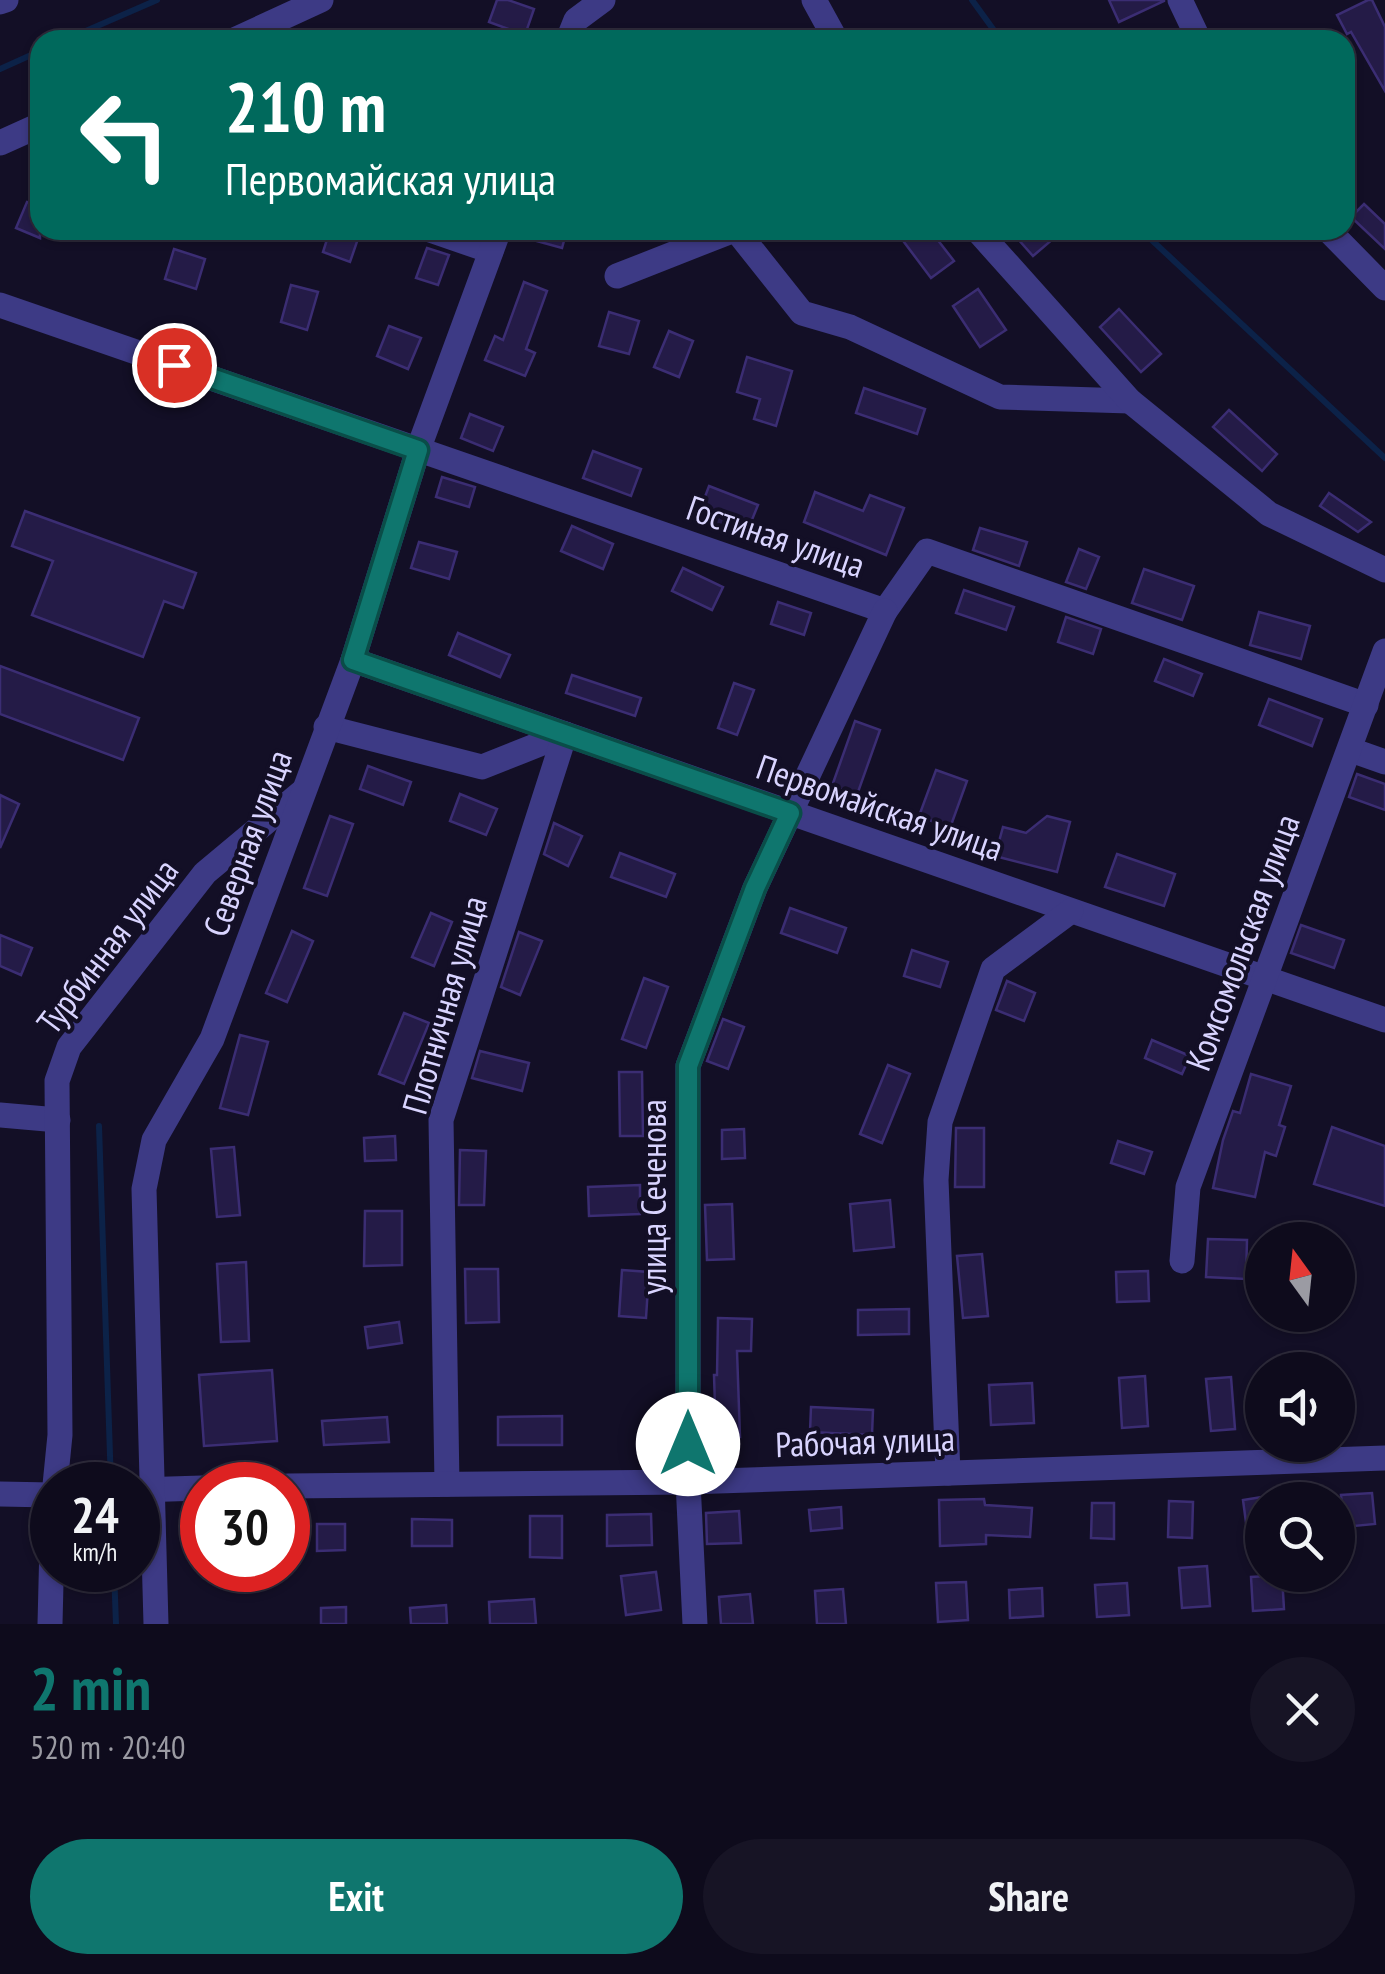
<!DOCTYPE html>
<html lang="en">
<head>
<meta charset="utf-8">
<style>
	:root { --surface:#0e0b1c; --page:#171425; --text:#f1f3f6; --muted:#9b9ba3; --line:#2e2b3b; --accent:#0f766e }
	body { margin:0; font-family:"PT Sans Narrow",sans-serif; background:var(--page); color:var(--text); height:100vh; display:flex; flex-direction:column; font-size:38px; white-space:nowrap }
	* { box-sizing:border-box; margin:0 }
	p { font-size:32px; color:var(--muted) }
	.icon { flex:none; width:55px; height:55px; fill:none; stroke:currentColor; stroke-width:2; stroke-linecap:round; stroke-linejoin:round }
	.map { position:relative; height:1624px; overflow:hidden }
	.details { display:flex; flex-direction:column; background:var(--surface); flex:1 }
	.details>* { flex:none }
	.top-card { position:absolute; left:30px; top:30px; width:1325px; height:210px; border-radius:30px; box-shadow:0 2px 8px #0004,0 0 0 2px var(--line); background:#00695c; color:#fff; overflow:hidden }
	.needle { width:65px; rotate:345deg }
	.buttons { position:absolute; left:1245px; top:1222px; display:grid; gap:20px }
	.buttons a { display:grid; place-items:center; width:110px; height:110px; border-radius:50%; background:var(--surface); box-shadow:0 2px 8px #0004,0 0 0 2px var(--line); font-size:50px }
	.speed { position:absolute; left:30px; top:1462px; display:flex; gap:20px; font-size:50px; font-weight:700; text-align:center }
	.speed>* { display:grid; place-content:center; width:130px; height:130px; border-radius:50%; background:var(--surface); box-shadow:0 2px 8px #0004,0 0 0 2px var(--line); line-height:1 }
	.speed small { font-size:25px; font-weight:400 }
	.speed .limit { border:15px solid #d22; background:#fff; color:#111 }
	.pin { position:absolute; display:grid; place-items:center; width:85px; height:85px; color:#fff; margin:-42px; border:5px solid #fff; border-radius:50%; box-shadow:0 2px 10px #0007 }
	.me { position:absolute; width:110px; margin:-55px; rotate:0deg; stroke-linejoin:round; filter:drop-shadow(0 0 8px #0008) }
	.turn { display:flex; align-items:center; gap:35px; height:210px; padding:0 30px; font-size:45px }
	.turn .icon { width:130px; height:130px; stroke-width:2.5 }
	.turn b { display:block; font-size:70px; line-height:85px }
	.round { display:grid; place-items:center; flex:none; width:105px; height:105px; border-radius:52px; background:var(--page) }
	.head { display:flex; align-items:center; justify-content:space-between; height:170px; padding:0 30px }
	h1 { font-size:60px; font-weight:700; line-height:75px; color:var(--accent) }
	.primary-button { display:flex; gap:20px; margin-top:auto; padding:20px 30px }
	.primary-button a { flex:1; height:115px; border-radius:60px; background:var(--accent); color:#fff; font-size:40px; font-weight:700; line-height:115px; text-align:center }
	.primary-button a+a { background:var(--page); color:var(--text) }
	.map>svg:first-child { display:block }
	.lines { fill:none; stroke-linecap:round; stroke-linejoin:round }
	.stream { stroke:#0c2248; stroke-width:6 }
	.building { fill:#241b47; stroke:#3b2d73; stroke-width:2.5 }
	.minor { stroke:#3d3a85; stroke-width:25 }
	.route-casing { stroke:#0a4d48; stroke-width:25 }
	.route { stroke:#0f766e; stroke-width:18 }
	.labels { text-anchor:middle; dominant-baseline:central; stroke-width:8; stroke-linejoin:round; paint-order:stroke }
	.street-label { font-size:35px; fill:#d9d4ff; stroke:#130f26 }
</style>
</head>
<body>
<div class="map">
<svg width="1385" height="1624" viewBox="0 0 1385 1624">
	<rect width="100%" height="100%" fill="#130f26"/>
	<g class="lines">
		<!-- stream -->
		<g class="stream">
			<path d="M972,0l29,40"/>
			<path d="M65,40l92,-40"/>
			<path d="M0,69l40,-18"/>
			<path d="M1141,230l244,228"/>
			<path d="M99,1126l12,359"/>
			<path d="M114,1570l2,54"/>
		</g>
	</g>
	<!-- building -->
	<g class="building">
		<path d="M497,0h11l26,9 -9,26 -36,-13z"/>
		<path d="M1109,0h55v1l-45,21z"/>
		<path d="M1368,0h4l13,27v64l-34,-59 -4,2 -10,-19z"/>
		<path d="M27,202l13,5v31l-24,-10z"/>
		<path d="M1364,204l21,20v25l-34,-32z"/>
		<path d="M330,230h31l-11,32 -27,-10z"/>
		<path d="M516,230h51l-5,18 -47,-13z"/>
		<path d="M895,230h35l24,31 -23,17z"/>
		<path d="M1010,230h35l8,9 -20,17z"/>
		<path d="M427,248l22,7 -11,30 -22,-7z"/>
		<path d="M174,249l31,10 -9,30 -31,-10z"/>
		<path d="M524,282l23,9 -21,58 9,4 -10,23 -40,-16 10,-24 8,4z"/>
		<path d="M291,285l27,7 -11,38 -26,-8z"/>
		<path d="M978,289l28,41 -26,17 -27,-41z"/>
		<path d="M1119,309l42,45 -20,18 -41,-45z"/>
		<path d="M609,312l30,9 -10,33 -30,-8z"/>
		<path d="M389,326l32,12 -13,31 -31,-13z"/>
		<path d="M669,331l24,10 -14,36 -25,-10z"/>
		<path d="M747,357l45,14 -16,55 -22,-7 6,-20 -23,-7z"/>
		<path d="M864,388l61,21 -8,25 -61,-21z"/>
		<path d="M1229,410l48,44 -15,17 -49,-44z"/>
		<path d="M470,414l33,13 -10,24 -32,-13z"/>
		<path d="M593,451l48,18 -10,27 -48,-18z"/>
		<path d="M442,477l33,10 -6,20 -33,-10z"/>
		<path d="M709,486l49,19 -13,32 -48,-19z"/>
		<path d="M815,492l48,19 7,-16 34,13 -18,47 -82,-33z"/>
		<path d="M1329,493l42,29 -13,10 -38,-26z"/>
		<path d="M25,511l171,62 -13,35 -19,-7 -21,56 -111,-42 21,-54 -41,-15z"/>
		<path d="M572,526l41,18 -10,25 -42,-18z"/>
		<path d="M980,528l47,14 -8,24 -46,-16z"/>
		<path d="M419,542l38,10 -8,27 -38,-11z"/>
		<path d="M1079,549l20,8 -13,32 -20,-7z"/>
		<path d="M683,568l40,19 -11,23 -40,-19z"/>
		<path d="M1144,569l50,17 -12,34 -50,-17z"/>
		<path d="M964,590l50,17 -8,23 -50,-17z"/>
		<path d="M778,602l33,11 -7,22 -33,-11z"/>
		<path d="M1259,612l51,14 -9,33 -51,-14z"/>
		<path d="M1066,617l35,12 -8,25 -35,-12z"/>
		<path d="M458,633l52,22 -10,22 -51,-22z"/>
		<path d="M1164,659l38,15 -9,22 -38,-15z"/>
		<path d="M0,666l139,52 -16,42 -123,-46z"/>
		<path d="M572,675l69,23 -6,18 -69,-23z"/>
		<path d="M734,683l20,7 -17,45 -19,-7z"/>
		<path d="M1269,699l53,20 -10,27 -53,-21z"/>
		<path d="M855,721l25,9 -23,65 -25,-9z"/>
		<path d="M368,766l43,16 -8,23 -43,-16z"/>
		<path d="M936,770l31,11 -17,47 -31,-12z"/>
		<path d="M1357,774l28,10v26l-36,-13z"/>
		<path d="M460,794l37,15 -11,26 -36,-14z"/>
		<path d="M0,795l19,9 -19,44z"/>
		<path d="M330,816l23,8 -26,72 -23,-8z"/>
		<path d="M1047,816l23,6 -13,50 -62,-16 8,-29 23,6z"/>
		<path d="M554,823l28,13 -14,30 -24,-12z"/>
		<path d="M620,853l55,21 -9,23 -55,-20z"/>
		<path d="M1117,854l58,20 -11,32 -59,-19z"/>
		<path d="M790,908l56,20 -9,25 -56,-20z"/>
		<path d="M431,913l21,9 -18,44 -22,-9z"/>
		<path d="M1301,925l43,15 -10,28 -43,-15z"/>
		<path d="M292,931l21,10 -26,61 -21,-9z"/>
		<path d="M519,932l23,9 -22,54 -19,-8z"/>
		<path d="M0,935l32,13 -11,27 -21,-9z"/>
		<path d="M912,950l36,12 -8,25 -36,-11z"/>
		<path d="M644,978l24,9 -22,61 -24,-9z"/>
		<path d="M1007,981l28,12 -11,28 -28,-11z"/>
		<path d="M404,1013l25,10 -25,61 -25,-10z"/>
		<path d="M723,1019l21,8 -16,42 -21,-8z"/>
		<path d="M240,1035l28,7 -20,73 -28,-7z"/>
		<path d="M1152,1040l38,16 -8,18 -37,-16z"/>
		<path d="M480,1051l49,12 -7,28 -50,-13z"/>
		<path d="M888,1065l22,9 -28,69 -22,-9z"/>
		<path d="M619,1072h23l1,64h-23z"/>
		<path d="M1251,1074l40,12 -12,39 6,2 -9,29 -11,-4 -10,45 -42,-9 10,-48 10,-29 7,2z"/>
		<path d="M1332,1127l53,19v60l-71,-22z"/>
		<path d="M956,1128h28v59h-29z"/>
		<path d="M744,1129l1,29 -23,1v-29z"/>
		<path d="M395,1136l1,24 -31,1 -1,-23z"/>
		<path d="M1118,1141l34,11 -8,22 -33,-11z"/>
		<path d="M234,1147l6,68 -23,2 -6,-68z"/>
		<path d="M460,1150l26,1 -2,54h-25z"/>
		<path d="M640,1185v29l-51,2 -1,-29z"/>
		<path d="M890,1200l4,47 -40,4 -4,-47z"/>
		<path d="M732,1204l2,55 -27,1 -2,-55z"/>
		<path d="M365,1211h37v54l-38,1z"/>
		<path d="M1208,1239l39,1 -1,39 -40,-2z"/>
		<path d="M982,1254l6,62 -25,2 -6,-62z"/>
		<path d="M246,1262l3,79 -28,1 -4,-78z"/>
		<path d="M465,1269h33l1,53 -33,1z"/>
		<path d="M622,1270l27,2 -3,46 -27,-2z"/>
		<path d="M1148,1271l1,30 -32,1 -1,-30z"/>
		<path d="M909,1309v25l-51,1v-25z"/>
		<path d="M718,1318l34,1 -1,32h-14l3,86 -24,1 -2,-63h3z"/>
		<path d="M399,1322l3,21 -34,5 -3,-21z"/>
		<path d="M272,1370l5,71 -73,5 -5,-71z"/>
		<path d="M1145,1376l3,50 -26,2 -3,-50z"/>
		<path d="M1231,1377l4,52 -24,2 -5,-52z"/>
		<path d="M1032,1383l2,40 -43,2 -2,-40z"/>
		<path d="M811,1407l62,3 -1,25 -62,-3z"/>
		<path d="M562,1416v29h-64v-28z"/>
		<path d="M387,1417l2,25 -65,3 -2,-24z"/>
		<path d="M1372,1493l3,31 -31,3 -3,-32z"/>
		<path d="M1262,1497v31l-15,2 -4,-30z"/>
		<path d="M984,1499l1,6 47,3 -2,29 -44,-2v9l-46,2 -1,-46z"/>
		<path d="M1169,1501l24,1 -1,36 -24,-1z"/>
		<path d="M1092,1503h22v36l-23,-1z"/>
		<path d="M841,1507l1,21 -31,3 -2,-21z"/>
		<path d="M739,1511l2,32 -34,1 -1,-31z"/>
		<path d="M651,1514l1,31 -45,1v-31z"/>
		<path d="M530,1516h32v42l-32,-1z"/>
		<path d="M412,1519l40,1v26h-40z"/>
		<path d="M317,1524h28v26l-28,1z"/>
		<path d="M1207,1566l3,40 -28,2 -3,-40z"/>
		<path d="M656,1572l5,38 -35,5 -5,-39z"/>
		<path d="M1282,1575l2,34 -31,2 -2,-34z"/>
		<path d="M966,1582l2,38 -30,2 -2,-39z"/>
		<path d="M1127,1583l2,32 -32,2 -2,-32z"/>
		<path d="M1042,1588l1,28 -33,2 -1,-28z"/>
		<path d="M843,1589l3,35h-29l-2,-33z"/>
		<path d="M750,1594l3,30h-32l-2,-27z"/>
		<path d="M534,1599l2,25h-46l-1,-22z"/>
		<path d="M446,1605l1,19h-36l-1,-16z"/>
		<path d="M346,1607v17h-25v-16z"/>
	</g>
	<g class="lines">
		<!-- minor -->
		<g class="minor">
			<path d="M814,0l22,40"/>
			<path d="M1180,0l19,40"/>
			<path d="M0,2l6,-2"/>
			<path d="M234,40l87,-40"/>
			<path d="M568,40l8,-20 27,-20"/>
			<path d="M0,143l40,-18"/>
			<path d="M430,230l61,21"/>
			<path d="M736,230l66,83 48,14 150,70 130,4"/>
			<path d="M977,230l153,171 139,113 116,56"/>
			<path d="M1328,230l57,58"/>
			<path d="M617,276l117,-46"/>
			<path d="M0,305l885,306 42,-60 439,154"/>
			<path d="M353,660l1032,360"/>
			<path d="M326,727l156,40 83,-33"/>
			<path d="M1351,750l34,12"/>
			<path d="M0,1115l58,5"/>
			<path d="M1182,1261l6,-74 197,-536"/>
			<path d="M948,1473l-12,-293 4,-58 53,-153 78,-58"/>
			<path d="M447,1484l-6,-364 124,-386"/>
			<path d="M55,1485l5,-50 -3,-354 12,-34 136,-174 97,-81"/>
			<path d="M288,1486l400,-4 697,-24"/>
			<path d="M138,1490l64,-2"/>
			<path d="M0,1494l52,1"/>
			<path d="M50,1624l2,-81"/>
			<path d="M156,1624l-12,-435 10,-49 58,-101 141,-379 65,-210 81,-220"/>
			<path d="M695,1624l-7,-142v-416l67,-178 130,-277"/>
		</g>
	</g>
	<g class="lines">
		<!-- route casing -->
		<g class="route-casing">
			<path id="route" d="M174,365l244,85 -65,210 437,153 -35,75 -67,178v378"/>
		</g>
		<!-- route -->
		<use href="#route" class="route"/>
	</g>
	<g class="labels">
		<!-- street labels -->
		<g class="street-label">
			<text transform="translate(776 536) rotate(19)">Гостиная улица</text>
			<text transform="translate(880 807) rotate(19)">Первомайская улица</text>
			<text transform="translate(247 843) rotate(-70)">Северная улица</text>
			<text transform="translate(1242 942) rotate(-70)">Комсомольская улица</text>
			<text transform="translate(107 946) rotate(-53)">Турбинная улица</text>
			<text transform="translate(444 1005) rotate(-74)">Плотничная улица</text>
			<text transform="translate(653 1197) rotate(-90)">улица Сеченова</text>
			<text transform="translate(865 1441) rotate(-2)">Рабочая улица</text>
		</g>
	</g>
</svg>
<div class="buttons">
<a><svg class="needle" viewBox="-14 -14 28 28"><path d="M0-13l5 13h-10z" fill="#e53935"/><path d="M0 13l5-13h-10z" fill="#9b9ba3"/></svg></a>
<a><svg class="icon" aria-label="sound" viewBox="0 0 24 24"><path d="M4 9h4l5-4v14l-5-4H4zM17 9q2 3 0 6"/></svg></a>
<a><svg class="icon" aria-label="search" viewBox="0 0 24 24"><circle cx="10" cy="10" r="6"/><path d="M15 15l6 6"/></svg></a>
</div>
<div class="speed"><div>24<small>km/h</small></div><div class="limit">30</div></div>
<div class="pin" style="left:174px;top:365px;background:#d93025"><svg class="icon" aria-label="arrive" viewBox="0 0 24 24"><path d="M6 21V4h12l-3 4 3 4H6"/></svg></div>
<svg class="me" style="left:688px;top:1444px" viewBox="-20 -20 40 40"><circle r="19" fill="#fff"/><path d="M0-13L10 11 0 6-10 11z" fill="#0f766e"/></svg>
<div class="top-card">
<div class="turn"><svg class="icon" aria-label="left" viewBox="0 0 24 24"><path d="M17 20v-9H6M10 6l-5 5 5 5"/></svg><div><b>210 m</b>Первомайская улица</div></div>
</div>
</div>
<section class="details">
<div class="head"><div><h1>2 min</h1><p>520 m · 20:40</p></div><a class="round"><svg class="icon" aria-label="close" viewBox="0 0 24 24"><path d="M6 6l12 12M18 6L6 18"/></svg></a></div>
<div class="primary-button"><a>Exit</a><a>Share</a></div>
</section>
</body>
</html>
